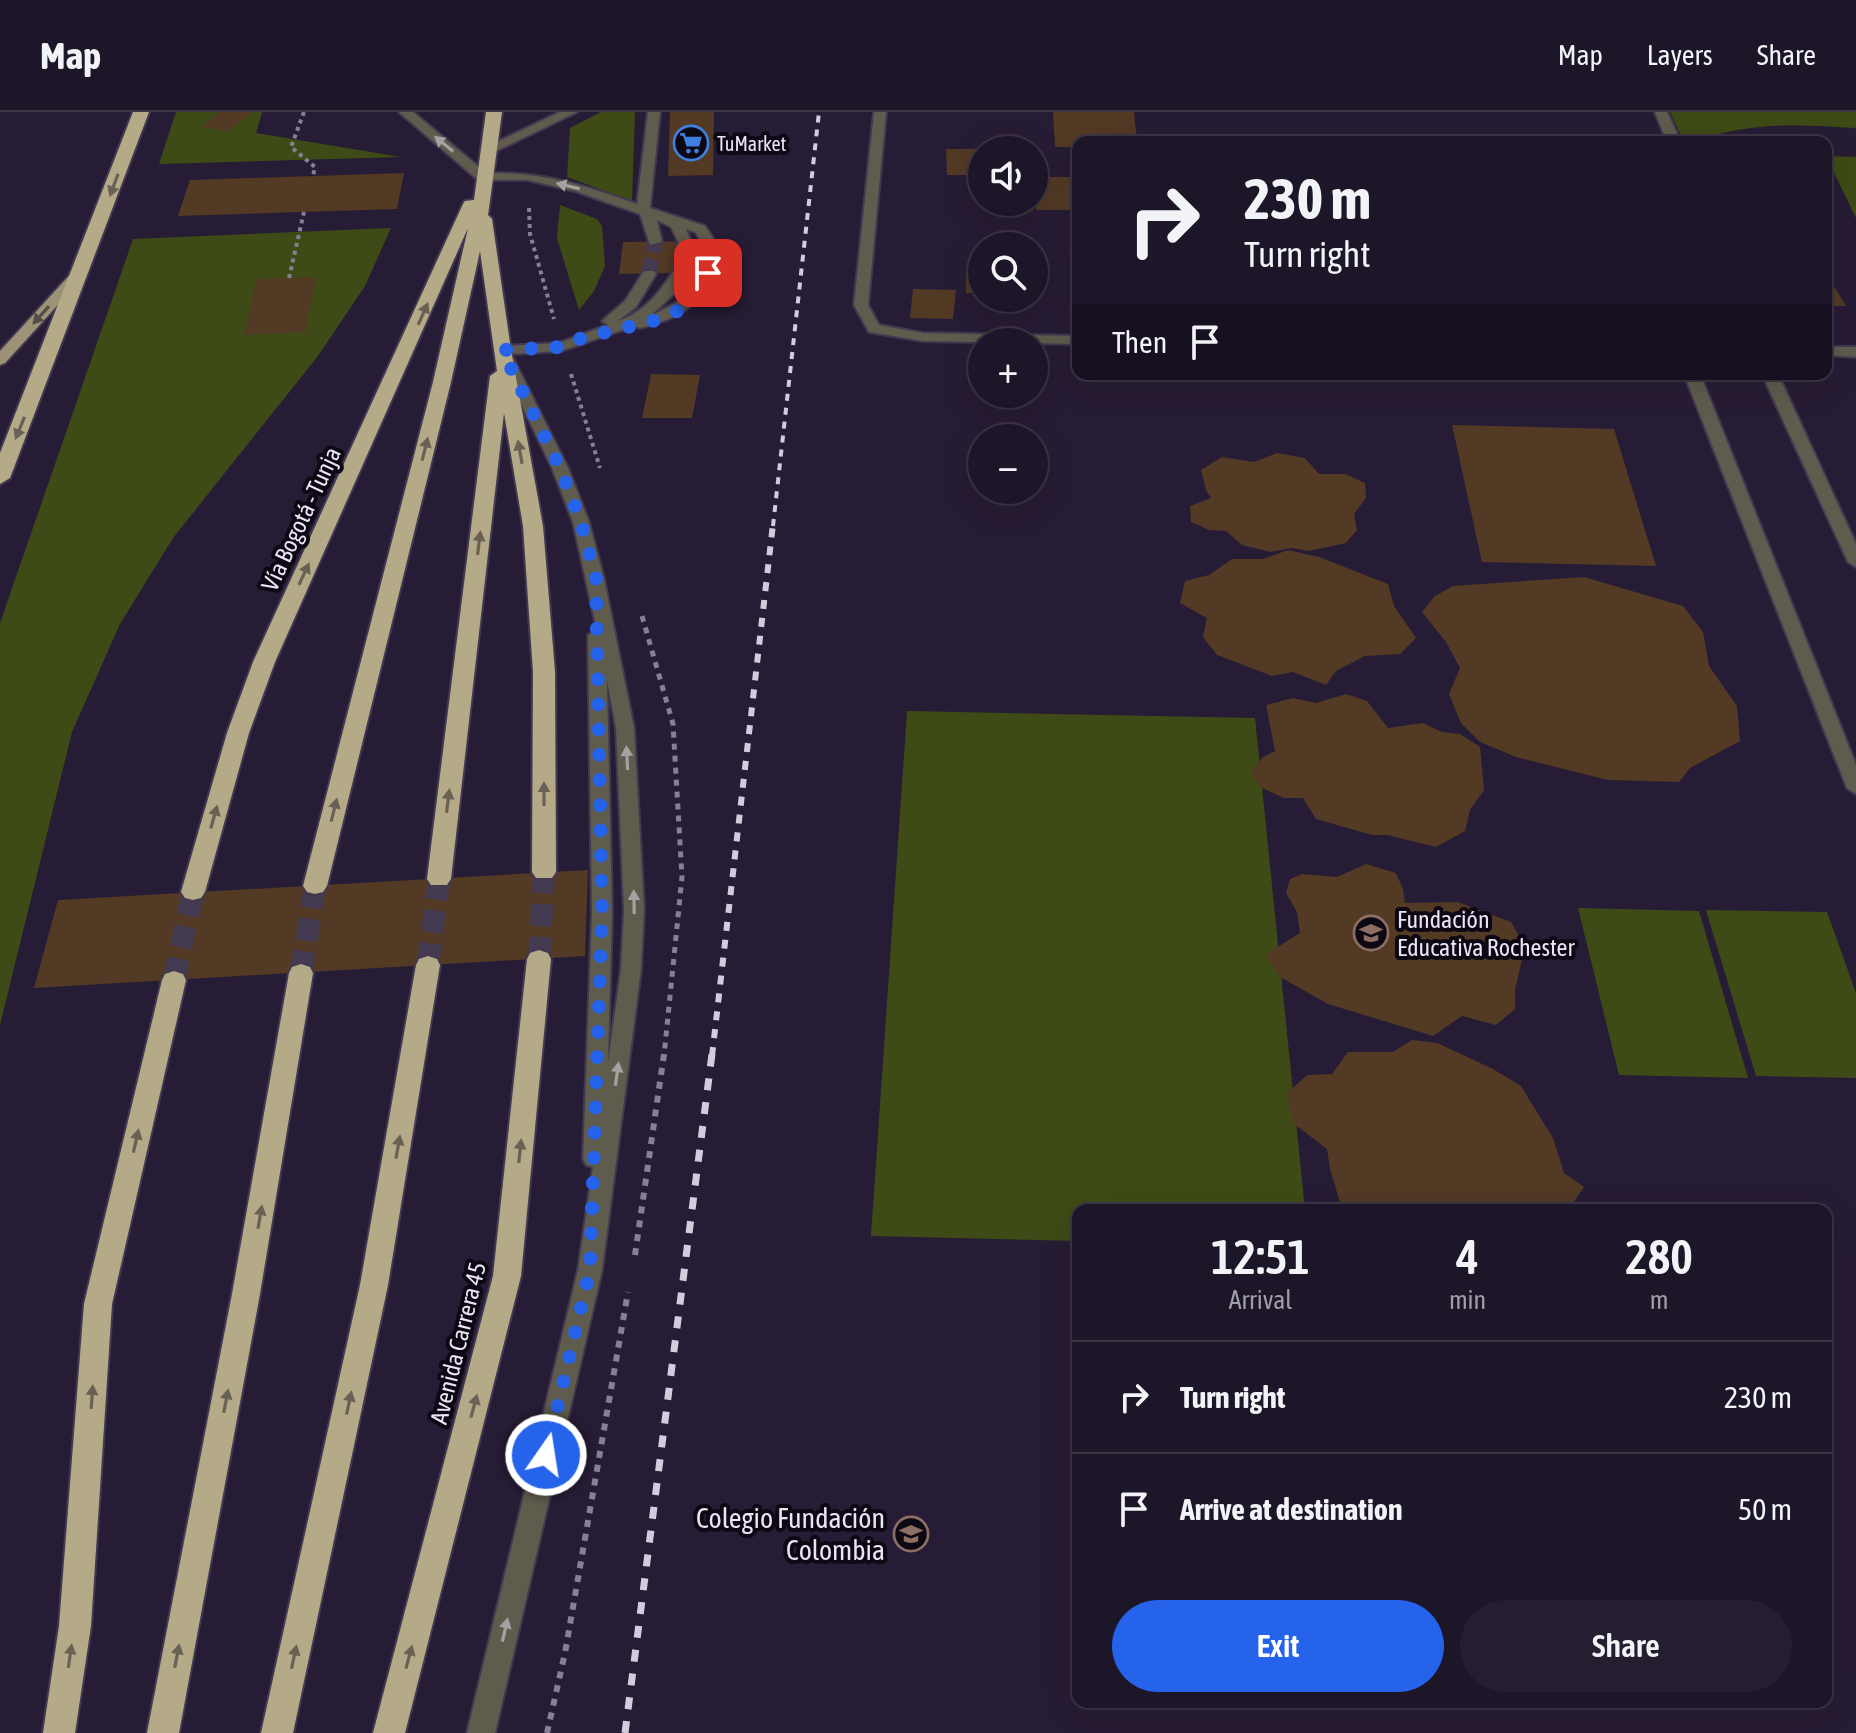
<!DOCTYPE html>
<html lang="en">
<head>
<meta charset="utf-8">
<style>
	:root { --surface:#1d1528; --page:#251e30; --text:#f1f3f6; --muted:#a09fa8; --line:#3b3445; --accent:#2563eb }
	body { margin:0; font-family:"Asap Condensed",sans-serif; background:var(--page); color:var(--text); height:100vh; display:flex; flex-direction:column; font-size:30px; white-space:nowrap }
	* { box-sizing:border-box; margin:0 }
	p { font-size:26px; color:var(--muted) }
	.icon { flex:none; width:44px; height:44px; fill:none; stroke:currentColor; stroke-width:2; stroke-linecap:round; stroke-linejoin:round }
	.map { position:relative; flex:1; overflow:hidden }
	.drawer { position:absolute; left:1072px; top:1092px; width:760px; height:504px; display:flex; flex-direction:column; background:var(--surface); border-radius:16px; box-shadow:0 8px 32px #0002,0 0 0 2px var(--line) }
	.drawer>* { flex:none }
	.hud { position:absolute; left:1072px; top:24px; width:760px; height:244px; border-radius:16px; box-shadow:0 8px 32px #0002,0 0 0 2px var(--line); background:#1d1528; color:var(--text); overflow:hidden }
	.fabs { position:absolute; left:968px; top:24px; display:grid; gap:16px }
	.fabs a { display:grid; place-items:center; width:80px; height:80px; border-radius:50%; background:var(--surface); box-shadow:0 8px 32px #0002,0 0 0 2px var(--line); font-size:40px }
	.pin { position:absolute; display:grid; place-items:center; width:68px; height:68px; color:#fff; margin:-34px; border-radius:16px; box-shadow:0 4px 12px #0006 }
	.me { position:absolute; width:88px; margin:-44px; rotate:13deg; stroke-linejoin:round; filter:drop-shadow(0 0 6px #0008) }
	.turn { display:flex; align-items:center; gap:28px; height:168px; padding:0 40px; font-size:36px }
	.turn .icon { width:104px; height:104px; stroke-width:2.5 }
	.turn b { display:block; font-size:56px; line-height:68px }
	.then { display:flex; align-items:center; height:76px; padding:0 40px; background:#0003; gap:16px; font-size:30px }
	.eta { display:flex; justify-content:space-evenly; align-items:center; height:136px; text-align:center }
	.eta b { font-size:48px; font-weight:600; line-height:56px }
	.cta { display:flex; gap:16px; margin-top:auto; padding:16px 40px }
	.cta a { flex:1; height:92px; border-radius:48px; background:var(--accent); color:#fff; font-size:32px; font-weight:600; line-height:92px; text-align:center }
	.cta a+a { background:var(--page); color:var(--text) }
	ul { padding:0; list-style:none }
	li { display:flex; align-items:center; gap:24px; height:112px; padding:0 40px; border-top:2px solid var(--line) }
	li div { flex:1 }
	li b { display:block; font-size:30px }
	li em { font-style:normal }
	header { display:flex; align-items:center; gap:48px; box-sizing:border-box; height:112px; padding:0 40px; background:var(--surface); border-bottom:2px solid var(--line) }
	header strong { font-size:38px }
	nav { display:flex; gap:44px; margin-inline-start:auto; font-size:28px }
	.map>svg:first-child { display:block }
	.green { fill:#3e4b16 }
	.building { fill:#523a25 }
	.lines { fill:none; stroke-linecap:round; stroke-linejoin:round }
	.minor-tunnel { stroke:#443a52; stroke-width:15; stroke-dasharray:15 7; stroke-linecap:butt }
	.highway-tunnel { stroke:#443a52; stroke-width:22; stroke-dasharray:22 11; stroke-linecap:butt }
	.minor-casing { stroke:#423850; stroke-width:4 }
	.major-casing { stroke:#423850; stroke-width:4 }
	.highway-casing { stroke:#423850; stroke-width:4 }
	.path-far2 { stroke:#887f94; stroke-width:4; stroke-dasharray:4 4; stroke-linecap:butt }
	.path-far1 { stroke:#887f94; stroke-width:5; stroke-dasharray:6 6; stroke-linecap:butt }
	.path { stroke:#887f94; stroke-width:6; stroke-dasharray:7 7; stroke-linecap:butt }
	.minor { fill:#5f5b4d; fill-rule:evenodd }
	.major { fill:#9c9377; fill-rule:evenodd }
	.highway { fill:#b4aa88; fill-rule:evenodd }
	.rail-far2 { stroke:#d4ccde; stroke-width:4; stroke-dasharray:7 7; stroke-linecap:butt }
	.rail-far1 { stroke:#d4ccde; stroke-width:6; stroke-dasharray:9 9; stroke-linecap:butt }
	.rail { stroke:#d4ccde; stroke-width:7; stroke-dasharray:12 12; stroke-linecap:butt }
	.oneway { fill:#a5a0a1 }
	.oneway2 { fill:#696254 }
	.oneway3 { fill:#544e46 }
	.route { stroke:#2563eb; stroke-width:14; stroke-dasharray:0 25.2 }
	.labels { text-anchor:middle; dominant-baseline:central; stroke-width:8; stroke-linejoin:round; paint-order:stroke }
	.far-poi-label { font-size:20px; fill:#ebe4f5; stroke:#0d0914; text-anchor:start }
	.street-label { font-size:24px; fill:#ebe4f5; stroke:#0d0914 }
	.poi-label { font-size:24px; fill:#ebe4f5; stroke:#0d0914; text-anchor:start }
	.near-poi-label { font-size:28px; fill:#ebe4f5; stroke:#0d0914; text-anchor:end }
</style>
</head>
<body>
<header>
<strong>Map</strong>
<nav><a>Map</a><a>Layers</a><a>Share</a></nav>
</header>
<div class="map">
<svg width="1856" height="1621" viewBox="0 0 1856 1621">
	<rect width="100%" height="100%" fill="#271c35"/>
	<!-- green -->
	<g class="green">
		<path d="M176,0h86l-6,21 145,24 -242,7z"/>
		<path d="M601,0h34l-3,89 -65,-24 3,-49z"/>
		<path d="M1670,0h186v16c-48,-3 -95,-6 -141,7l1,7h-32z"/>
		<path d="M1826,44l30,1v61z"/>
		<path d="M560,93l37,14 5,7 3,40 -11,25 -15,19 -22,-72z"/>
		<path d="M391,116l-26,58 -47,70 -145,182 -53,86 -48,108 -72,293v-402l133,-384z"/>
		<path d="M907,599l348,7 50,492h-227v31l-207,-5z"/>
		<path d="M1578,796l121,3 49,167 -129,-3z"/>
		<path d="M1706,798l121,2 29,81v85l-100,-2z"/>
	</g>
	<!-- building -->
	<g class="building">
		<path d="M219,0h33l-23,19 -28,-4z"/>
		<path d="M670,0h44l-1,63 -45,1z"/>
		<path d="M1053,0h81l3,30h-59v5h-23z"/>
		<path d="M1265,22l2,8h-43l-2,-7z"/>
		<path d="M946,37h36v26h-35z"/>
		<path d="M404,61l-7,36 -219,7 12,-36z"/>
		<path d="M1035,65h37l1,33h-37z"/>
		<path d="M728,129l-3,31 -106,2 4,-32z"/>
		<rect x="966" y="159" width="16" height="22"/>
		<path d="M1034,160h7l1,22 -8,-1z"/>
		<path d="M1826,161l20,33h-20z"/>
		<path d="M316,165l-11,55 -61,3 13,-56z"/>
		<path d="M913,177l43,1 -3,29 -43,-1z"/>
		<path d="M651,262l49,1 -8,43h-50z"/>
		<path d="M1452,313l162,4 42,137 -174,-4z"/>
		<path d="M1277,341l28,5 14,16h26l20,9 1,15 -12,16 3,16 -11,13 -37,8 -18,-3 -21,4 -28,-7 -16,-14 -17,-1 -18,-8 -1,-16 21,-8 -5,-8 -5,-20 21,-13 32,5z"/>
		<path d="M1288,438l31,7 69,27 6,22 22,32 -16,16 -35,2 -29,15 -10,14 -33,-13 -21,4 -55,-21 -14,-18 4,-19 -27,-15 5,-22 24,-6 23,-16h31z"/>
		<path d="M1584,465l99,29 20,26 6,34 28,40 3,35 -50,27 -11,14 -71,-2 -92,-23 -36,-15 -19,-19 -12,-29 11,-26 -14,-26 -24,-30 13,-16 18,-10z"/>
		<path d="M1346,582l21,7 21,27 35,-5 19,9 18,2 20,13 4,43 -14,20 -5,21 -29,16 -49,-12h-15l-56,-16 -13,-21h-19l-24,-11 -9,-15 11,-14 13,-7 -9,-46 27,-7 23,5z"/>
		<path d="M1366,752l30,9 7,16 2,14 53,-1 53,20 14,25 -10,43v19l-19,16 -34,-9 -29,20 -105,-32 -48,-27 -15,-22 35,-22 -3,-21 -11,-19 4,-14 12,-5 35,3z"/>
		<path d="M588,758l-3,86 -551,32 24,-88z"/>
		<path d="M1412,928l25,3 56,26 28,17 32,52 11,35 20,14 -13,19h-34l-15,4 -180,-1 -12,-40 -3,-20 -34,-26 -6,-30 20,-18 25,-1 16,-22h45z"/>
	</g>
	<g class="lines">
		<!-- minor-tunnel -->
		<g class="minor-tunnel">
			<path d="M708,129v32"/>
			<path d="M679,161l5,-32"/>
			<path d="M649,162l6,-32"/>
		</g>
		<!-- highway-tunnel -->
		<g class="highway-tunnel">
			<path d="M539,847l5,-87"/>
			<path d="M428,853l11,-86"/>
			<path d="M301,861l14,-87"/>
			<path d="M174,868l19,-88"/>
		</g>
		<!-- minor casing -->
		<g class="minor-casing">
			<g id="minor">
				<path d="M399,0h14l73,61c58,-1 97,12 151,31l11,-92h12l-10,96 55,18 10,15 -12,3 -8,-12 -9,-3 5,12 -12,3 -8,-17 -14,-7 5,22 -12,3 -10,-31 -65,-23 -47,-11h-50z"/>
				<path d="M560,0h17l-83,40 -12,-3z"/>
				<path d="M874,0h12l-18,193 11,20 44,8 155,3v8l-155,-3 -54,-9 -15,-27z"/>
				<path d="M1655,0h12l14,30h-14z"/>
				<path d="M679,157l7,4 -12,21 -25,23 36,-19 18,-28 5,-1 7,4c-14,34 -41,47 -75,55l-6,-2 -73,25 -50,3 57,114 21,54 15,57 30,149 10,182 -3,59 -39,301 -107,463h-28l111,-463 15,-103 -7,-2 -3,-6 9,-246 -4,-278 9,-5 -24,-108 -21,-54 -57,-118 7,-4 57,-3 49,-18 -6,-4 23,-20 19,-30h10l2,3 -20,33 -18,14c27,-9 41,-28 56,-51zM607,568l9,48 8,182 -3,59 -13,93 4,-149z"/>
				<path d="M1826,235h30v10l-30,-2z"/>
				<path d="M1684,262h16l156,391v29l-9,-6z"/>
				<path d="M1762,262h16l78,170v23l-8,-5z"/>
			</g>
		</g>
		<!-- major casing -->
		<g class="major-casing">
			<path id="major" d="M82,154l7,4 -2,3 -82,90 -5,2v-14l77,-84z"/>
		</g>
		<!-- highway casing -->
		<g class="highway-casing">
			<g id="highway">
				<path d="M133,0h16l-139,366 -10,6v-31z"/>
				<path d="M486,0h16l-14,103 4,4 19,131 32,176 12,146 1,200 -4,6h-16l-4,-6 1,-200 -10,-146 -19,-113 -53,466 -4,6h-16l-4,-6 63,-503 7,-5 -17,-120 -29,131 -124,504 -4,6 -8,2 -8,-2 -4,-6 130,-504 35,-154 -193,434 -26,71 -44,159 -4,6 -8,2 -8,-2 -4,-6 46,-159 26,-71 210,-458 2,-3 9,-1z"/>
				<path d="M539,838l9,3 3,6 -30,317 -116,457h-32l120,-457 34,-317 3,-6z"/>
				<path d="M428,844l9,3 3,6 -52,320 -95,448h-32l99,-448 56,-320 3,-6z"/>
				<path d="M301,852l9,3 3,6 -53,321 -81,439h-32l85,-439 57,-321 3,-6z"/>
				<path d="M174,859l9,3 3,6 -74,324 -21,322 -16,107h-32l16,-107 25,-322 78,-324 3,-6z"/>
			</g>
		</g>
		<!-- path-far2 -->
		<g class="path-far2">
			<path d="M304,0l-13,35 24,20 -2,9"/>
			<path d="M529,96l1,26 24,85"/>
			<path d="M289,166l15,-66"/>
			<path d="M571,262l29,94"/>
		</g>
		<!-- path-far1 -->
		<path class="path-far1" d="M642,504l31,108 9,153 -18,179"/>
		<!-- path -->
		<g class="path">
			<path d="M635,1143l29,-201"/>
			<path d="M547,1621l18,-80 63,-361"/>
		</g>
		<!-- minor -->
		<use href="#minor" class="minor"/>
		<!-- major -->
		<use href="#major" class="major"/>
		<!-- highway -->
		<use href="#highway" class="highway"/>
		<!-- rail-far2 -->
		<path class="rail-far2" d="M773,414l46,-414"/>
		<!-- rail-far1 -->
		<path class="rail-far1" d="M712,944l61,-532"/>
		<!-- rail -->
		<path class="rail" d="M625,1621l87,-679"/>
	</g>
	<!-- one-way arrows -->
	<defs><path id="oneway-solid" d="M-6-.8H1V-3.2L6.5 0L1 3.2V.8H-6Z" transform="scale(2)"/></defs>
	<g class="oneway">
		<use href="#oneway-solid" transform="translate(444 32) rotate(-141)"/>
		<use href="#oneway-solid" transform="translate(568 74) rotate(-167)"/>
		<use href="#oneway-solid" transform="translate(627 646) rotate(-93)"/>
		<use href="#oneway-solid" transform="translate(634 790) rotate(-91)"/>
		<use href="#oneway-solid" transform="translate(617 962) rotate(-82)"/>
		<use href="#oneway-solid" transform="translate(505 1518) rotate(-77)"/>
	</g>
	<g class="oneway2">
		<use href="#oneway-solid" transform="translate(114 73) rotate(110)"/>
		<use href="#oneway-solid" transform="translate(423 202) rotate(-66)"/>
		<use href="#oneway-solid" transform="translate(20 316) rotate(112)"/>
		<use href="#oneway-solid" transform="translate(425 337) rotate(-76)"/>
		<use href="#oneway-solid" transform="translate(520 340) rotate(-100)"/>
		<use href="#oneway-solid" transform="translate(479 431) rotate(-83)"/>
		<use href="#oneway-solid" transform="translate(304 462) rotate(-65)"/>
		<use href="#oneway-solid" transform="translate(544 682) rotate(-90)"/>
		<use href="#oneway-solid" transform="translate(448 689) rotate(-83)"/>
		<use href="#oneway-solid" transform="translate(334 698) rotate(-76)"/>
		<use href="#oneway-solid" transform="translate(214 705) rotate(-74)"/>
		<use href="#oneway-solid" transform="translate(136 1029) rotate(-77)"/>
		<use href="#oneway-solid" transform="translate(398 1035) rotate(-80)"/>
		<use href="#oneway-solid" transform="translate(520 1039) rotate(-84)"/>
		<use href="#oneway-solid" transform="translate(260 1105) rotate(-80)"/>
		<use href="#oneway-solid" transform="translate(92 1285) rotate(-86)"/>
		<use href="#oneway-solid" transform="translate(226 1289) rotate(-79)"/>
		<use href="#oneway-solid" transform="translate(349 1291) rotate(-78)"/>
		<use href="#oneway-solid" transform="translate(474 1294) rotate(-75)"/>
		<use href="#oneway-solid" transform="translate(70 1544) rotate(-82)"/>
		<use href="#oneway-solid" transform="translate(177 1544) rotate(-79)"/>
		<use href="#oneway-solid" transform="translate(294 1545) rotate(-78)"/>
		<use href="#oneway-solid" transform="translate(409 1545) rotate(-75)"/>
	</g>
	<use class="oneway3" href="#oneway-solid" transform="translate(41 203) rotate(132)"/>
	<g class="lines">
		<!-- route -->
		<path class="route" d="M546,1343l44,-185 12,-357 -6,-334 -15,-57 -21,-54 -58,-118 59,-3 21,-9 71,-17 29,-12 12,-10 9,-10 5,-16"/>
	</g>
	<!-- icons -->
	<defs>
		<g id="supermarket-ring" transform="scale(1.8)"><circle r="9.5" fill="#0d0914" stroke="#3f7fe0" stroke-width="1.5"/><path d="M-6-5.5h2.5l.6 2H6L4.5 2H-2.5L-4.4-4H-6ZM-1.5 3.2a1.3 1.3 0 1 0 .1 0ZM3 3.2a1.3 1.3 0 1 0 .1 0Z" fill="#3f7fe0"/></g>
		<g id="university-ring" transform="scale(1.8)"><circle r="9.5" fill="#0d0914" stroke="#8d6e63" stroke-width="1.5"/><path d="M0-5L7-2L0 1L-7-2ZM-4 1L0 2.5L4 1V4Q0 6-4 4Z" fill="#8d6e63"/></g>
		<g id="school-ring" transform="scale(1.8)"><circle r="9.5" fill="#0d0914" stroke="#8d6e63" stroke-width="1.5"/><path d="M0-5L7-2L0 1L-7-2ZM-4 1L0 2.5L4 1V4Q0 6-4 4Z" fill="#8d6e63"/></g>
	</defs>
	<g fill-rule="evenodd">
		<use href="#supermarket-ring" x="691" y="31"/>
		<use href="#university-ring" x="1371" y="821"/>
		<use href="#school-ring" x="911" y="1422"/>
	</g>
	<g class="labels">
		<!-- far-poi labels -->
		<g class="far-poi-label">
			<text x="717" y="31">TuMarket</text>
		</g>
		<!-- street labels -->
		<g class="street-label">
			<text transform="translate(301 407) rotate(-65)">Vía Bogotá - Tunja</text>
			<text transform="translate(458 1231) rotate(-76)">Avenida Carrera 45</text>
		</g>
		<!-- poi labels -->
		<g class="poi-label">
			<text x="1397" y="807">Fundación<tspan x="1397" dy="28">Educativa Rochester</tspan></text>
		</g>
		<!-- near-poi labels -->
		<g class="near-poi-label">
			<text x="885" y="1406">Colegio Fundación<tspan x="885" dy="32">Colombia</tspan></text>
		</g>
	</g>
</svg>
<div class="fabs">
<a><svg class="icon" aria-label="sound" viewBox="0 0 24 24"><path d="M4 9h4l5-4v14l-5-4H4zM17 9q2 3 0 6"/></svg></a>
<a><svg class="icon" aria-label="search" viewBox="0 0 24 24"><circle cx="10" cy="10" r="6"/><path d="M15 15l6 6"/></svg></a>
<a>+</a>
<a>−</a>
</div>
<div class="pin" style="left:708px;top:161px;background:#d93025"><svg class="icon" aria-label="arrive" viewBox="0 0 24 24"><path d="M6 21V4h12l-3 4 3 4H6"/></svg></div>
<svg class="me" style="left:546px;top:1343px" viewBox="-20 -20 40 40"><circle r="17" fill="#2563eb" stroke="#fff" stroke-width="3"/><path d="M0-11L8 9 0 5-8 9z" fill="#fff"/></svg>
<div class="hud">
<div class="turn"><svg class="icon" aria-label="right" viewBox="0 0 24 24"><path d="M7 20v-9h11M14 6l5 5-5 5"/></svg><div><b>230 m</b>Turn right</div></div>
<div class="then">Then<svg class="icon" aria-label="arrive" viewBox="0 0 24 24"><path d="M6 21V4h12l-3 4 3 4H6"/></svg></div>
</div>
<section class="drawer">
<div class="eta">
<div><b>12:51</b><p>Arrival</p></div>
<div><b>4</b><p>min</p></div>
<div><b>280</b><p>m</p></div>
</div>
<ul>
<li><svg class="icon" aria-label="right" viewBox="0 0 24 24"><path d="M7 20v-9h11M14 6l5 5-5 5"/></svg><div><b>Turn right</b></div><em>230 m</em></li>
<li><svg class="icon" aria-label="arrive" viewBox="0 0 24 24"><path d="M6 21V4h12l-3 4 3 4H6"/></svg><div><b>Arrive at destination</b></div><em>50 m</em></li>
</ul>
<div class="cta"><a>Exit</a><a>Share</a></div>
</section>
</div>
</body>
</html>
